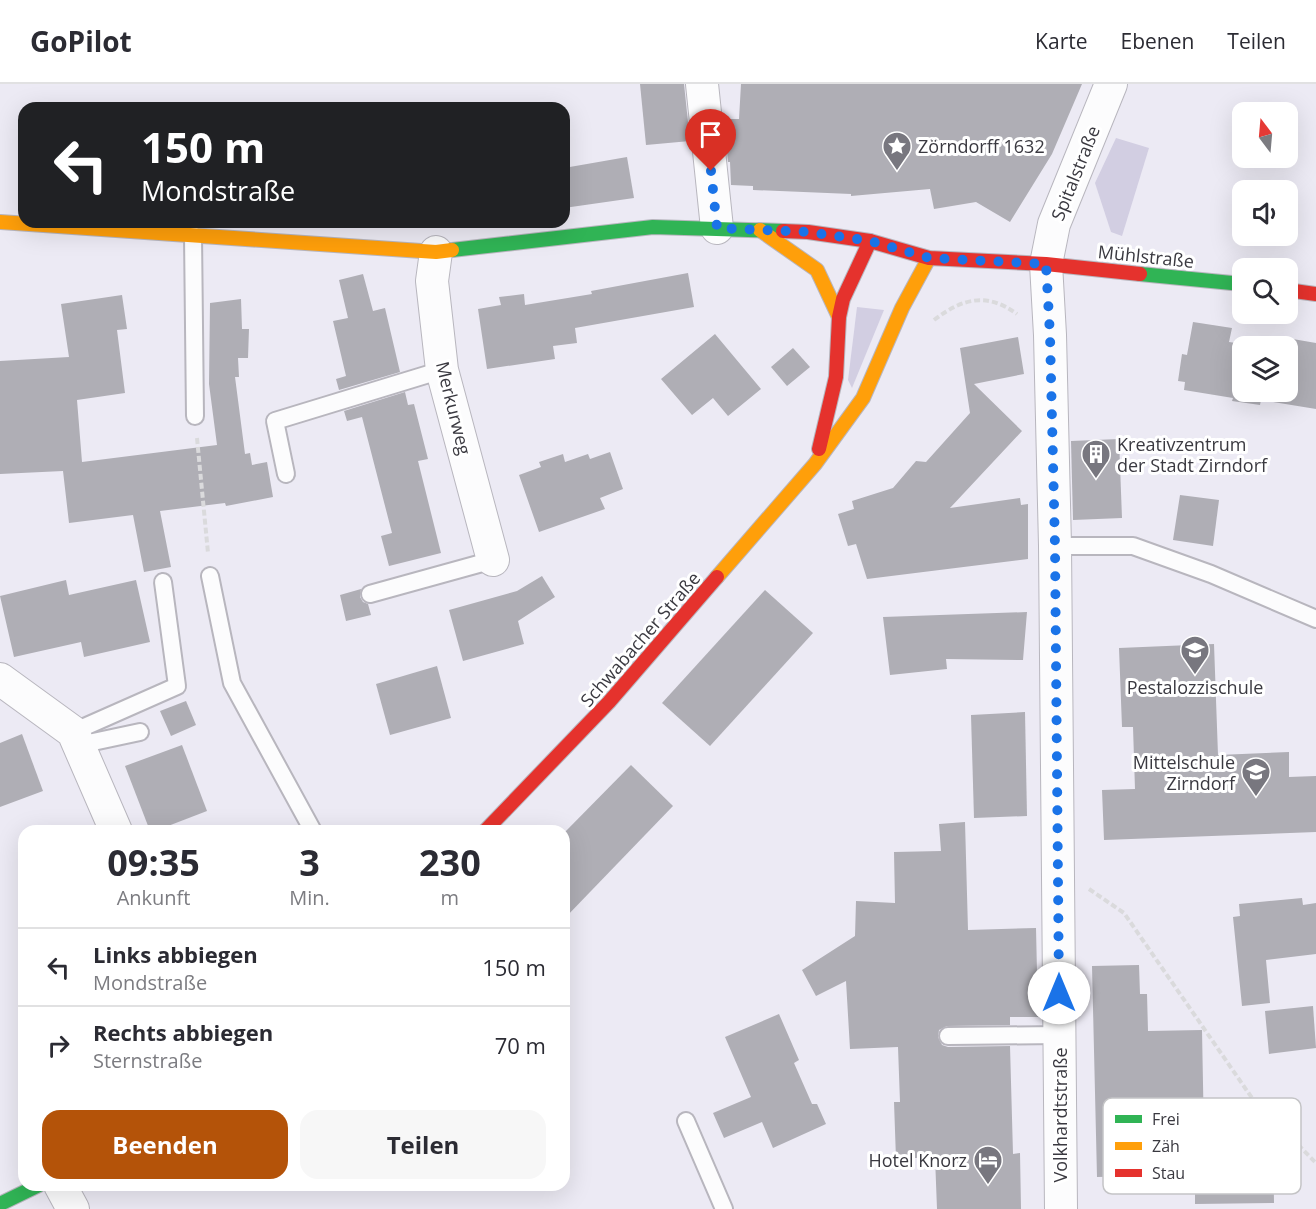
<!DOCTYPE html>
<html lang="de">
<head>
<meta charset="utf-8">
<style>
	:root { --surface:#fff; --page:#f7f7f7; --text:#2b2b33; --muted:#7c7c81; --line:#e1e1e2; --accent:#b45309 }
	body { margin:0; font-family:"Open Sans",sans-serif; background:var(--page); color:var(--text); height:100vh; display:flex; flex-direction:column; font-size:22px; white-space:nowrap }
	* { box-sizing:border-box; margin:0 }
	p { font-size:20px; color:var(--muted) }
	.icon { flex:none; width:33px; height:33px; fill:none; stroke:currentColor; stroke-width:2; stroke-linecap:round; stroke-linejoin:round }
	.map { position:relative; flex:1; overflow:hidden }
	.side { position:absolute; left:18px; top:741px; width:552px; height:366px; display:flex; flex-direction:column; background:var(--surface); border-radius:18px; box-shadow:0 6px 24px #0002 }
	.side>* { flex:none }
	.top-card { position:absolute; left:18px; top:18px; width:552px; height:126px; border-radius:18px; box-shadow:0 6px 24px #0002; background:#202124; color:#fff; overflow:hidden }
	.needle { width:39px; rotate:344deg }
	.tools { position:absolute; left:1232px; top:18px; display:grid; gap:12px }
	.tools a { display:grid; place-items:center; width:66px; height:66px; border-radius:12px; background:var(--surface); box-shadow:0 6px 24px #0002; font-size:30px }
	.pin { position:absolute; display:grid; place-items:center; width:51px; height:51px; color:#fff; margin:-62px -26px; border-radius:50% 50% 50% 0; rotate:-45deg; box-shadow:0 0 6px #0007 }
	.pin .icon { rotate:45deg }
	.me { position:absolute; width:66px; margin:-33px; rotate:0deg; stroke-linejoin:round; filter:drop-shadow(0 0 4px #0008) }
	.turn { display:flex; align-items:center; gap:21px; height:126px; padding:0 24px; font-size:27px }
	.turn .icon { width:78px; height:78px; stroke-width:2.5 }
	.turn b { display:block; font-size:42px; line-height:51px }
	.eta { display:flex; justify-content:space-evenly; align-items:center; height:102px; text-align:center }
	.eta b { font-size:36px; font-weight:700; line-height:42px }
	.cta { display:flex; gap:12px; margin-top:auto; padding:12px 24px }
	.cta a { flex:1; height:69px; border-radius:18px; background:var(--accent); color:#fff; font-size:24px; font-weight:700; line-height:69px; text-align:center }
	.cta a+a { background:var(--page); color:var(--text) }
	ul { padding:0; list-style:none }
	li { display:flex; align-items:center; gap:18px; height:78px; padding:0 24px; border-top:2px solid var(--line) }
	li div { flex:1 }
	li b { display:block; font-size:22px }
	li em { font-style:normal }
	header { display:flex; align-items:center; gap:36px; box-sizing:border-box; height:84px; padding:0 30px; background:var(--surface); border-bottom:2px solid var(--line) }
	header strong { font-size:28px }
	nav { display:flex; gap:33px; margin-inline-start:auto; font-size:21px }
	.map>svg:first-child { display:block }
	.green { fill:#d2cee2 }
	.building { fill:#afaeb5 }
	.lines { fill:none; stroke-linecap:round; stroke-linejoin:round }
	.lane-casing { stroke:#b8b6be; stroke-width:20 }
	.street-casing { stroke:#b8b6be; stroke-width:34 }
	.fast-casing { stroke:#b8b6be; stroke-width:16 }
	.slow-casing { stroke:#b8b6be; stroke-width:16 }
	.jam-casing { stroke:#b8b6be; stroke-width:16 }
	.path { stroke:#dadadc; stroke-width:4; stroke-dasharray:6 3; stroke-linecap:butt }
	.lane { stroke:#fcfcfd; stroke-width:16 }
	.street { stroke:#fcfcfd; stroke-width:32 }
	.fast { stroke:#30b455; stroke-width:14 }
	.slow { stroke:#ff9f0a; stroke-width:14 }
	.jam { stroke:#e5322d; stroke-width:14 }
	.route { stroke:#1a73e8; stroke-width:10; stroke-dasharray:0 18 }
	.labels { text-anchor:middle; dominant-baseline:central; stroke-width:6; stroke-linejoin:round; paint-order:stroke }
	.poi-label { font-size:18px; fill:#3a3940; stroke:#fff; text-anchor:start }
	.street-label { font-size:18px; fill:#3a3940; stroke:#fff }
	.key { fill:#fff; stroke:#c4c4c6; stroke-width:1.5 }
	.key-label { font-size:16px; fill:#3a3940 }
</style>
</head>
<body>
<header>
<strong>GoPilot</strong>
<nav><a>Karte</a><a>Ebenen</a><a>Teilen</a></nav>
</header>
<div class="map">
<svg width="1316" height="1125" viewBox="0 0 1316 1125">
	<rect width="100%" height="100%" fill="#eceaf4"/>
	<!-- green -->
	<g class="green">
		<path d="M1116,54l33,10 -27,88 -11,-4 -16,-49z"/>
		<path d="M857,223l27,3 -32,78 -4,-8z"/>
	</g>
	<!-- building -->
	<g class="building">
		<path d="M640,0h44l6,57 -44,4z"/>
		<path d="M741,0h341l-30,70 -42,68 -34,-20 -42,7 -4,-20 -79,7v-2l-98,-4v-4l-22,-1 -1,-23h-2l-4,-43h15z"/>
		<path d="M627,73l7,41 -70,10v-40z"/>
		<path d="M688,189l6,34 -119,21 2,15 -24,3 2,13 -68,10 -9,-60 23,-4 -2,-8 25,-3 1,11 67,-11 -1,-3z"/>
		<path d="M363,190l10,37 12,-3 15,64 -61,18 -3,-11 10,-3 -13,-55 15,-3 -9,-38z"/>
		<path d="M122,211l5,34 -10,1 8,63 -48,7 5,62 135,-17 -8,-61 1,-81 31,-4 1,30h7l-1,29h-10l1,19h-4l10,77 5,-1 2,12 15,-3 6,35 -47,9 -1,-3 -65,8 11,56 -27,5 -11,-57 -64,8 -6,-52 -63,3v-113l69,-4 -8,-53z"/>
		<path d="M1193,238l39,6 -3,14 27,4h-14v46h45v-54l29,5v66l-55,-9 -1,5 -28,-4 1,-3 -49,-8 1,-8 -7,-1 4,-27 5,1z"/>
		<path d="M715,250l46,55 -33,27 -15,-18 -21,17 -31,-36z"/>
		<path d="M1018,253l6,37 -50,10 48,47 -72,77 70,-10 1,7 7,-1v55l-161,20 -11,-35 -8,2 -10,-32 16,-5 -2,-8 41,-13 23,-27 10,1 44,-49 -10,-65z"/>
		<path d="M793,264l17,19 -23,19 -16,-19z"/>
		<path d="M405,308l3,13 6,-1 14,55 -10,2 23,92 -52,13 -8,-30 11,-3 -30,-116 -15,4 -3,-10z"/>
		<path d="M1119,355l3,79 -49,2 -2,-79z"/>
		<path d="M610,368l13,37 -23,9 5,11 -66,23 -20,-57 22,-8 -2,-5 24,-8 2,8 23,-8 2,5z"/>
		<path d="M1180,411l39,5 -6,46 -40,-6z"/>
		<path d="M542,492l13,21 -37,24 6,23 -61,17 -14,-51 68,-19z"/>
		<path d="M66,496l3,15 67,-15 14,62 -66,15 -3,-15 -67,15 -14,-61z"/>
		<path d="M361,505l-1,8 3,5 5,2 3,11 -25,6 -6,-26z"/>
		<path d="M765,506l48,43 -103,113 -48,-43z"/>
		<path d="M1027,528l-4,48 -77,-1 1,10 -57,6 -7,-58z"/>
		<path d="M1214,560l4,111 71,-3v25l27,-1v56l-212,8 -2,-50 33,-1 -2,-62h-11l-3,-79z"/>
		<path d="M437,582l14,52 -61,17 -14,-51z"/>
		<path d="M186,617l10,24 -25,11 -11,-25z"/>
		<path d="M1025,628l2,104 -53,2 -3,-103z"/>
		<path d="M22,650l21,57 -43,16v-64z"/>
		<path d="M182,661l25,66 -52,20h-5l-25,-65z"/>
		<path d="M631,681l42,41 -109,113v-86z"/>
		<path d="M965,738l3,108 68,-2 2,89h-28v8l-63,1 -8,4 -1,7 4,8 6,2 62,-1 3,108 7,-1 1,56h-84l-2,-52 -39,2 -2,-57h6l-2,-55 -48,2 -4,-68 -30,15 -14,-26 53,-34 1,-35 39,2 -1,-51 47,-1 -2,-27z"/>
		<path d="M1302,814l1,7 13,-2v51l-50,6 4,43 -28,3 -9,-89 7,-1 -1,-12z"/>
		<path d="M1139,881l1,29h7l1,37 54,-1 2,107 69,-1 1,67 -79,1v-56l-52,1 1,27 -47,1 -5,-211z"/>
		<path d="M1313,922l3,42 -47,6 -4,-43z"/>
		<path d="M779,930l20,46 -5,3 18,41h5l9,20 -53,24 -11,-26 -38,16 -11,-25 38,-16 -26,-60z"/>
	</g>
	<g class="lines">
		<!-- lane casing -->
		<g class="lane-casing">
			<g id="lane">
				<path d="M193,151l2,181"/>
				<path d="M286,390l-11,-53 167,-51"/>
				<path d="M1055,462h78l78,28 105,45"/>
				<path d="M210,492l22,107 81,148"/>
				<path d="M370,510l123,-34"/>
				<path d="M73,648l104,-46 -14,-104"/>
				<path d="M79,661l61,-13"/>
				<path d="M948,952l111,-1"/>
				<path d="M686,1037l38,88"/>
			</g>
		</g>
		<!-- street casing -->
		<g class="street-casing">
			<g id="street">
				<path d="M702,0l15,144"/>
				<path d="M436,168l-4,29 10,89 51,190"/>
				<path d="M0,595l73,53 43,99"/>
				<path d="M60,1101l13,24"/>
				<path d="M1061,1125l-6,-663 -5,-211 -4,-71 8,-40 57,-140"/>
			</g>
		</g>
		<!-- fast casing -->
		<g class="fast-casing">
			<g id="fast">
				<path d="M452,166l201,-23 130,4"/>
				<path d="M1140,190l102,10"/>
				<path d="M0,1120l39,-19"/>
			</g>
		</g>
		<!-- slow casing -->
		<g class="slow-casing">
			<g id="slow">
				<path d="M0,138l436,30 16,-2"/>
				<path d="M760,146l57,40 22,47"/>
				<path d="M717,493l98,-113 48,-66 39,-90 27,-50"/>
			</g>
		</g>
		<!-- jam casing -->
		<g class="jam-casing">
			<g id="jam">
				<path d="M783,147l25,1 62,9 59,17 117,6 94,10"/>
				<path d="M1287,206l29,4"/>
				<path d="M819,365l17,-72 3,-60 4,-18 27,-58"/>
				<path d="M485,747l124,-129 108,-125"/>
			</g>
		</g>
		<!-- path -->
		<g class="path">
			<path d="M934,236c29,-22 53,-28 83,-6"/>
			<path d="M197,354l11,115"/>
			<path d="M1089,805l35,24 128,185 64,65"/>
		</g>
		<!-- lane -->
		<use href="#lane" class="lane"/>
		<!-- street -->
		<use href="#street" class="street"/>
		<!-- fast -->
		<use href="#fast" class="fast"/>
		<!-- slow -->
		<use href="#slow" class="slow"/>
		<!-- jam -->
		<use href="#jam" class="jam"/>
	</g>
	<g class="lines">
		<!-- route -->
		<path class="route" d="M711,87l6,57 91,4 62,9 59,17 117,6 4,71 5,211 4,447"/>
	</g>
	<!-- icons -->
	<defs>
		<g id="sight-pin" transform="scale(1.5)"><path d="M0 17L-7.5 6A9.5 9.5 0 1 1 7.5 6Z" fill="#78777f" stroke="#fff"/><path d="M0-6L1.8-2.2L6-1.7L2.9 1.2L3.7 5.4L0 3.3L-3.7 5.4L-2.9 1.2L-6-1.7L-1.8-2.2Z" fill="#fff"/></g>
		<g id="building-pin" transform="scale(1.5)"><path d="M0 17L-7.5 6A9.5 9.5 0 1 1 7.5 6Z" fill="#78777f" stroke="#fff"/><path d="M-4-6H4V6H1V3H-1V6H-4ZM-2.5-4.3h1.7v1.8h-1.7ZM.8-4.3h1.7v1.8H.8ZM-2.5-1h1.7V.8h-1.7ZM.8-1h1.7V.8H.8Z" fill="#fff"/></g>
		<g id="school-pin" transform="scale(1.5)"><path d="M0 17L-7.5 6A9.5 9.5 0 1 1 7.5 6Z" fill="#78777f" stroke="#fff"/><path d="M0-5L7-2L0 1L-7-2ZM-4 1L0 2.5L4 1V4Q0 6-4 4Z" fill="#fff"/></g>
		<g id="hotel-pin" transform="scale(1.5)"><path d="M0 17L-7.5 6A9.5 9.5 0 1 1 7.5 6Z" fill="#78777f" stroke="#fff"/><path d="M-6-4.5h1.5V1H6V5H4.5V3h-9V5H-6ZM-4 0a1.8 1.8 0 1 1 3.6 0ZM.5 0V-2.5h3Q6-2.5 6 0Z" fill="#fff"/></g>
	</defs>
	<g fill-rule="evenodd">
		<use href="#sight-pin" x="897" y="62"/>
		<use href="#building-pin" x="1096" y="370"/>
		<use href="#school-pin" x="1195" y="566"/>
		<use href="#school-pin" x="1256" y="688"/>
		<use href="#hotel-pin" x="988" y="1076"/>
	</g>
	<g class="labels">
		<!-- poi labels -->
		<g class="poi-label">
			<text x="918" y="62">Zörndorff 1632</text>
			<text x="1117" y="360">Kreativzentrum<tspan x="1117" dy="21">der Stadt Zirndorf</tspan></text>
			<text x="1195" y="603" text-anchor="middle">Pestalozzischule</text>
			<text x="1235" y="678" text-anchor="end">Mittelschule<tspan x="1235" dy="21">Zirndorf</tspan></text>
			<text x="967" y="1076" text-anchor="end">Hotel Knorz</text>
		</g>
		<!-- street labels -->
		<g class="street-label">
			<text transform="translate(1075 89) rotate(-68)">Spitalstraße</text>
			<text transform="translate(1146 172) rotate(6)">Mühlstraße</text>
			<text transform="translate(454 324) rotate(76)">Merkurweg</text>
			<text transform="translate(640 555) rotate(-49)">Schwabacher Straße</text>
			<text transform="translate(1060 1031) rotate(-90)">Volkhardtstraße</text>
		</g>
	</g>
	<!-- legend -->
	<rect x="1103" y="1014" width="198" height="96" rx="9" class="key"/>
	<rect x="1115" y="1031" width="27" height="8" fill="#30b455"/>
	<rect x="1115" y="1058" width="27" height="8" fill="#ff9f0a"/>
	<rect x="1115" y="1085" width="27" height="8" fill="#e5322d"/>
	<g class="key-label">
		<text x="1152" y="1041">Frei</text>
		<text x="1152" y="1068">Zäh</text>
		<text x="1152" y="1095">Stau</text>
	</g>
</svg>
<div class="tools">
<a><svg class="needle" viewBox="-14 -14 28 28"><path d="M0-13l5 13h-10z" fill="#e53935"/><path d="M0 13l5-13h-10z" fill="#7c7c81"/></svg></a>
<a><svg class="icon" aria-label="sound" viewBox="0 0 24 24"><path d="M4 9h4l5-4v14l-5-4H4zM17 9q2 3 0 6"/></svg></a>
<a><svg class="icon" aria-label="search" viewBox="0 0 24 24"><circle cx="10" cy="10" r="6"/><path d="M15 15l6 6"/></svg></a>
<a><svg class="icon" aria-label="layers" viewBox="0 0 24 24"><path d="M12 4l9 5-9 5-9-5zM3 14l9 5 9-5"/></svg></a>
</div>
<div class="pin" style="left:711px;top:87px;background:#d93025"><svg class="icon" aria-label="arrive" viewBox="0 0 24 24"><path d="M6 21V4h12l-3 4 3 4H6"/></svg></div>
<svg class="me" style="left:1059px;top:909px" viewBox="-20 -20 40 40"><circle r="19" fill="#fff"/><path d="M0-13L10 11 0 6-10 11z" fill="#1a73e8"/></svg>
<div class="top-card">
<div class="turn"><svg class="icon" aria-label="left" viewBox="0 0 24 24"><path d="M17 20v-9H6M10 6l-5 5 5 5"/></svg><div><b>150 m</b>Mondstraße</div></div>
</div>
<section class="side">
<div class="eta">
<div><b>09:35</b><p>Ankunft</p></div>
<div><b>3</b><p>Min.</p></div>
<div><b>230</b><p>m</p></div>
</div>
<ul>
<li><svg class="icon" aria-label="left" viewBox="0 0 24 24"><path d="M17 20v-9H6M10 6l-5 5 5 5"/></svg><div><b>Links abbiegen</b><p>Mondstraße</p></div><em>150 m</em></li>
<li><svg class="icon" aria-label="right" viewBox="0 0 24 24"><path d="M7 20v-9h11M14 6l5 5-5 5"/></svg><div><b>Rechts abbiegen</b><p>Sternstraße</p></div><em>70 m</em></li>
</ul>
<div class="cta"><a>Beenden</a><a>Teilen</a></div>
</section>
</div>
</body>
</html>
